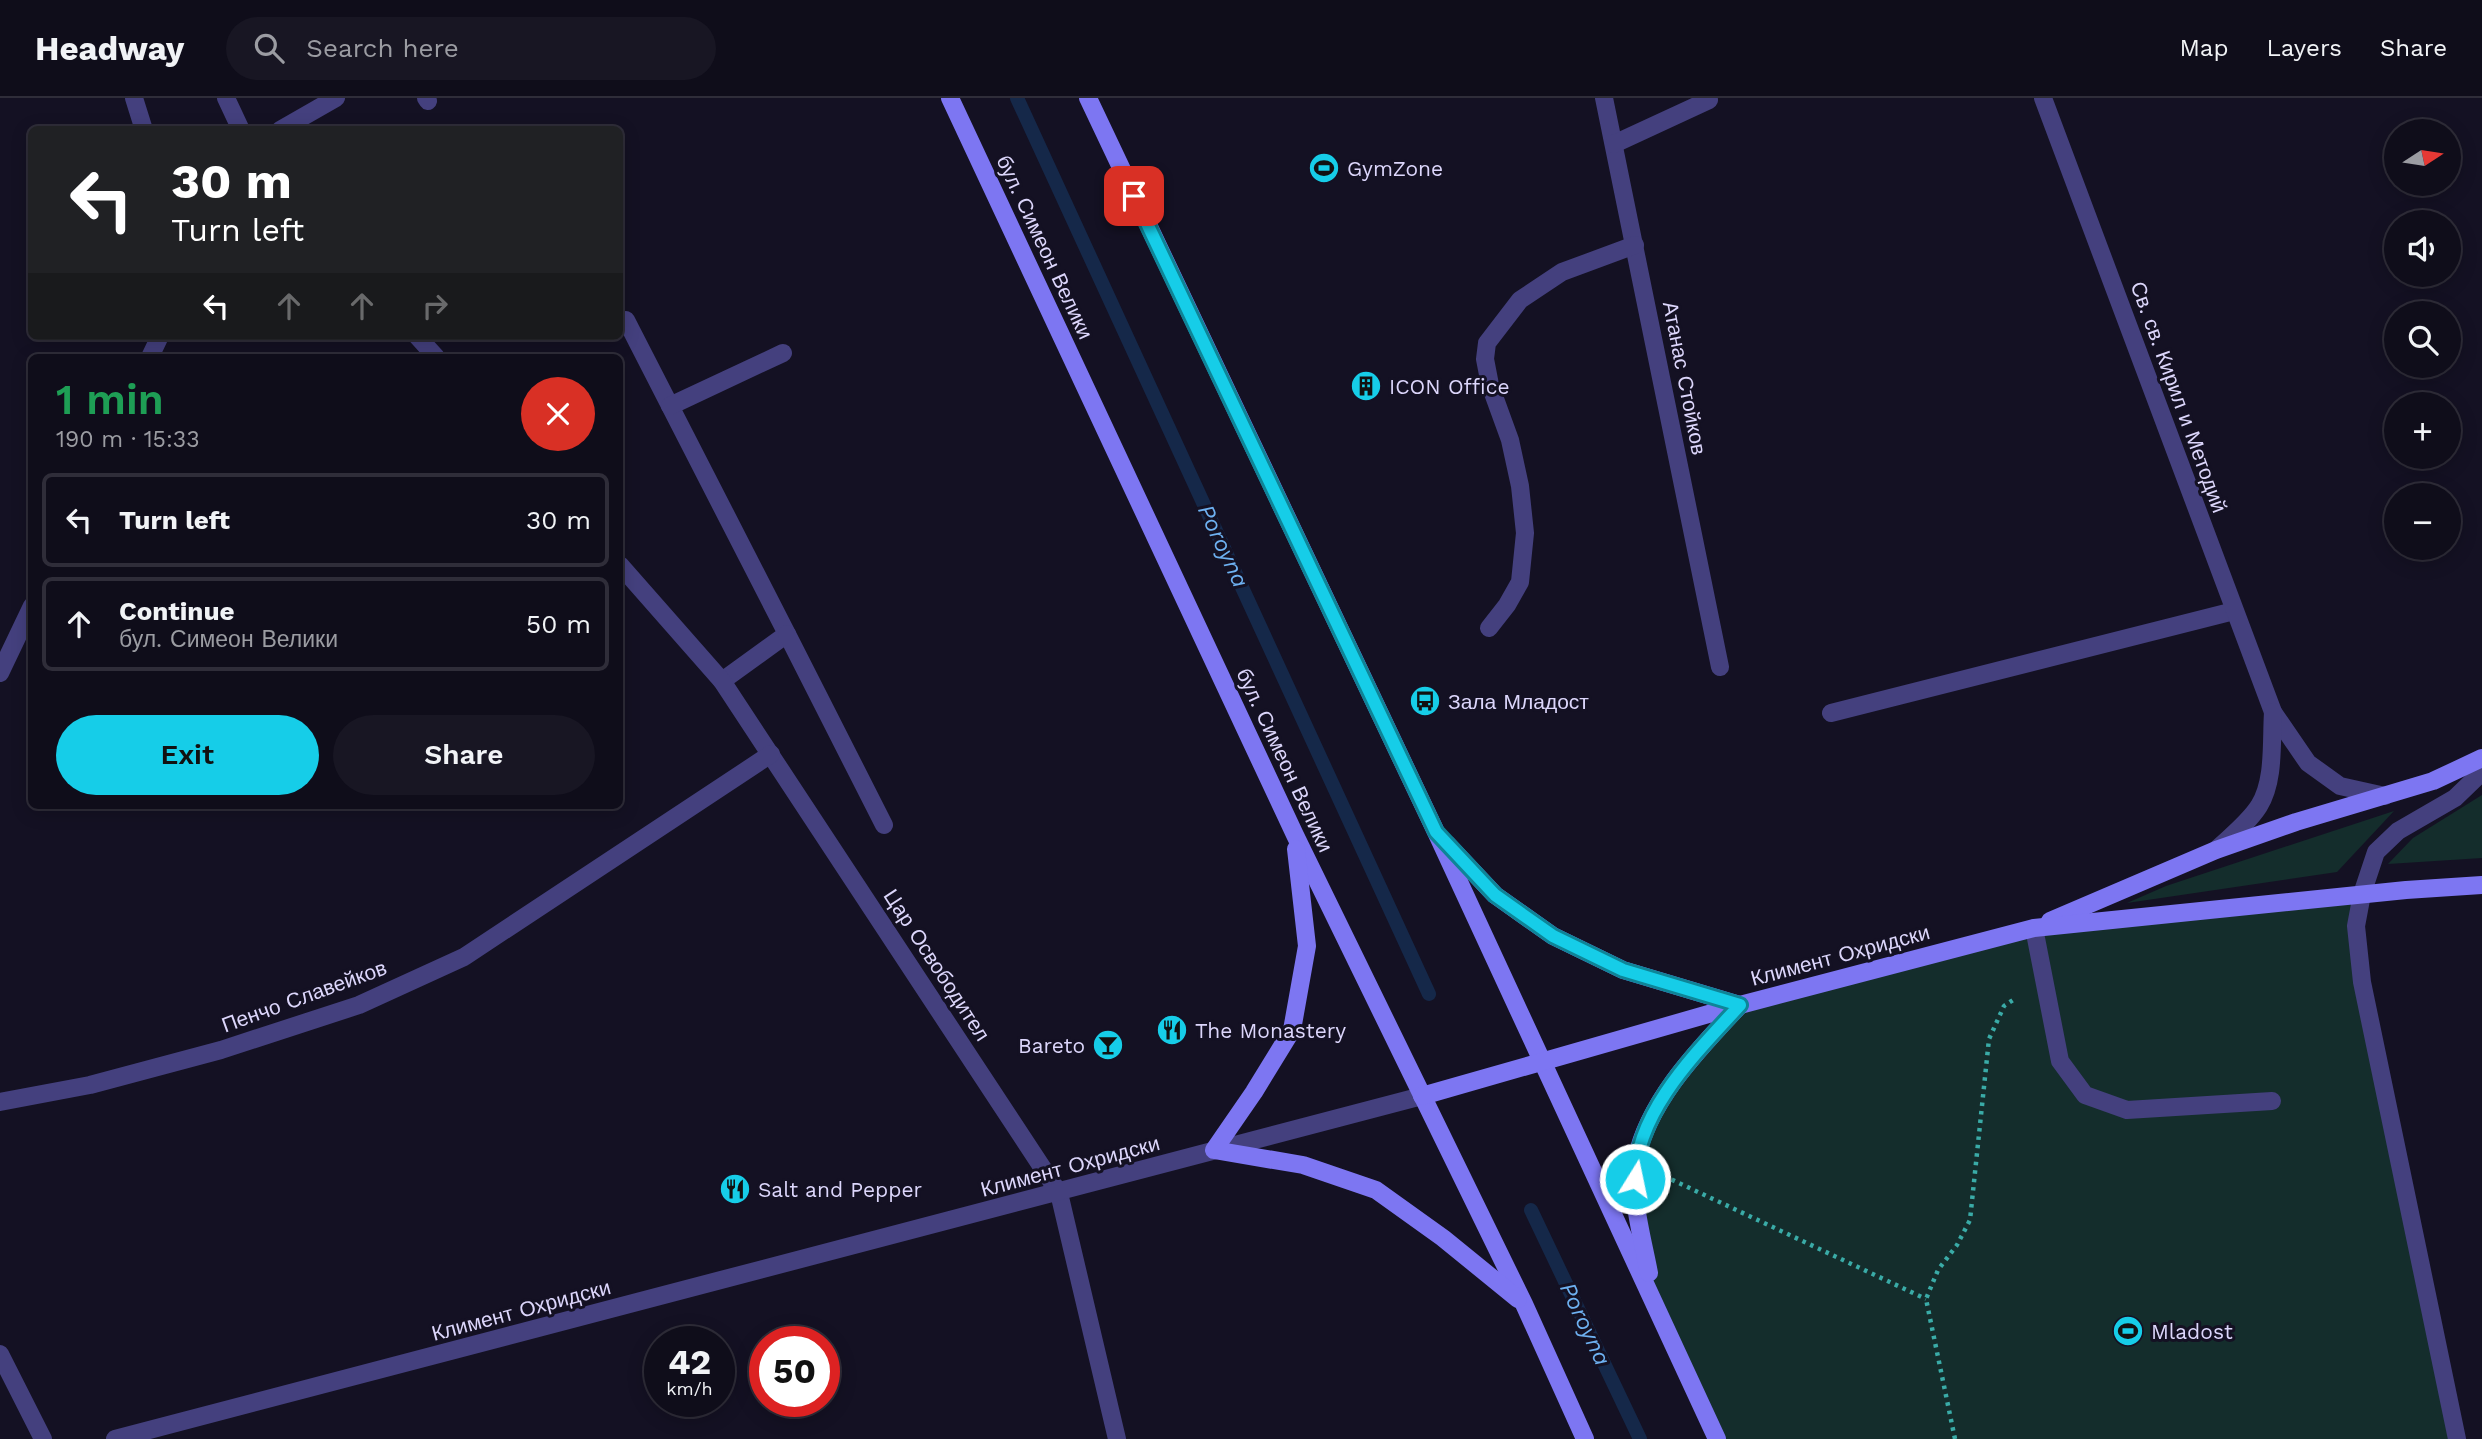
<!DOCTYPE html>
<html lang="en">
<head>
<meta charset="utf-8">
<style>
	:root { --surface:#0f0d1a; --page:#181623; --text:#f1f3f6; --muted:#9b9ca2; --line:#2f2d39; --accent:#16cde8 }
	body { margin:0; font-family:"Work Sans",sans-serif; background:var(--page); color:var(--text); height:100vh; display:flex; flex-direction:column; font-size:26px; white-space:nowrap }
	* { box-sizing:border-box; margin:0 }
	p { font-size:23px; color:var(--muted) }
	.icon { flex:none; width:38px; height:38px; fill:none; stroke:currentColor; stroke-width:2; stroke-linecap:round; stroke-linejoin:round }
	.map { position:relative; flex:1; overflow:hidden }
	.panel { position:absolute; left:28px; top:256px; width:595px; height:455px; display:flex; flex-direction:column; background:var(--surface); border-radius:10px; box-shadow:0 4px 18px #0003,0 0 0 2px var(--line) }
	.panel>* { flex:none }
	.hud { position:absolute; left:28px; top:28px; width:595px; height:214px; border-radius:10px; box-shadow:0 4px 18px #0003,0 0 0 2px var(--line); background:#202124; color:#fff; overflow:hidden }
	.needle { width:46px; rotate:78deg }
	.tools { position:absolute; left:2384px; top:21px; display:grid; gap:14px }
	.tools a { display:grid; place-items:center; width:77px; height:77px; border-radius:50%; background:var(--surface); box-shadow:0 4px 18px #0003,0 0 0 2px var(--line); font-size:35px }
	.speed { position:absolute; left:644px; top:1228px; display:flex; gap:14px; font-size:35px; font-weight:700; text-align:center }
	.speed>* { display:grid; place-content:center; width:91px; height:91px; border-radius:50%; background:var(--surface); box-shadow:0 4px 18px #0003,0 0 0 2px var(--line); line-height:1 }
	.speed small { font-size:18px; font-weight:400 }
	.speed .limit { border:10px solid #d22; background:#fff; color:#111 }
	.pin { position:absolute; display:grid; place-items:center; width:60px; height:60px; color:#fff; margin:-30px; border-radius:14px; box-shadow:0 4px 10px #0006 }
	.me { position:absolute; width:77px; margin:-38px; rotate:10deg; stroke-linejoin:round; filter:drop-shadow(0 0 5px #0008) }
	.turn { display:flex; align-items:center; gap:24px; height:147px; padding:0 28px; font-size:32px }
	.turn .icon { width:91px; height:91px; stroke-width:2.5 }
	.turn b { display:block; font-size:49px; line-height:60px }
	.lanes { display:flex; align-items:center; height:66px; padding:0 28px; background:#0003; justify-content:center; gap:35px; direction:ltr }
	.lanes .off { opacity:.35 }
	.round { display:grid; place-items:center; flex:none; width:74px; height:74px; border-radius:37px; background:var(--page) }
	.summary { display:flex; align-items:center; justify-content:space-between; height:119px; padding:0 28px }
	h1 { font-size:42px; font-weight:600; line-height:52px; color:#1e9e55 }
	.primary-button { display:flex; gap:14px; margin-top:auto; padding:14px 28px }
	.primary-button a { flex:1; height:80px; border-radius:42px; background:var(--accent); color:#111; font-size:28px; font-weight:600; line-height:80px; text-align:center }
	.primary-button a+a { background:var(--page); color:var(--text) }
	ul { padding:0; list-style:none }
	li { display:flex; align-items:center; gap:21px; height:94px; margin:0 14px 10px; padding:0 14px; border:4px solid var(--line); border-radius:10px }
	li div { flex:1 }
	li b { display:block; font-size:26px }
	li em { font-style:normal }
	header { display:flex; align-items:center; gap:42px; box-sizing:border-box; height:98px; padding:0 35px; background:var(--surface); border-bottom:2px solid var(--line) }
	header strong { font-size:33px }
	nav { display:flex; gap:38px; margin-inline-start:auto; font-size:24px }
	.search { width:490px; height:63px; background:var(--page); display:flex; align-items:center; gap:18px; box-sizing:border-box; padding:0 24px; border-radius:38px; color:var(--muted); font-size:26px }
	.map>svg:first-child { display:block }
	.green { fill:#142d2c }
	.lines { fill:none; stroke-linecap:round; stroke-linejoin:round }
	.stream { stroke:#152849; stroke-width:14 }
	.path { stroke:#3aaba7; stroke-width:4.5; stroke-dasharray:3.5 5; stroke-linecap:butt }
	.lane { stroke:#44407e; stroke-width:18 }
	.street { stroke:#44407e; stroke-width:18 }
	.secondary { stroke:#7d76f2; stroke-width:18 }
	.route-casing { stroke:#0e8597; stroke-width:18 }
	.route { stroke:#16cde8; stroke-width:12 }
	.labels { text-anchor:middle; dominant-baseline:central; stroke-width:6; stroke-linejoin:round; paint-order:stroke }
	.poi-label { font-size:21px; fill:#dcd6fb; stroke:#141123; text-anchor:start }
	.street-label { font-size:21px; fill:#dcd6fb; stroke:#141123 }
	.water-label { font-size:23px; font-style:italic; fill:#6eb1f1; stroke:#141123 }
</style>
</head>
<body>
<header>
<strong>Headway</strong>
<div class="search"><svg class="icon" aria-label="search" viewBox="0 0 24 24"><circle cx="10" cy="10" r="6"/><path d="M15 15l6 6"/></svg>Search here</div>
<nav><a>Map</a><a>Layers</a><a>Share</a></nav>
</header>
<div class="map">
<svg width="2482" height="1341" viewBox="0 0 2482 1341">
	<rect width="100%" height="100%" fill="#141123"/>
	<!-- green -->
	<g class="green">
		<path d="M2482,697v63l-94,6 25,-26z"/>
		<path d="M2394,713l-57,61 -210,31 39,-17z"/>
		<path d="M2362,796l-6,32 101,513h-740l-64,-142 -18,-101 13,-71 92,-120 294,-77z"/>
	</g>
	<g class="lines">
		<!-- stream -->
		<g class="stream">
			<path d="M1017,0l412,896"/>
			<path d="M1531,1112l109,229"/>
		</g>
		<!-- path -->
		<g class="path">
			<path d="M1664,1078l262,123"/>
			<path d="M1955,1341l-29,-140 12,-29 19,-25 13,-25 19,-181 15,-33 12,-8"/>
		</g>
		<!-- lane -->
		<g class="lane">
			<path d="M134,0l10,32"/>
			<path d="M426,0l2,3"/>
			<path d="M626,222l161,314 -65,47"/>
			<path d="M670,308l113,-53"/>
			<path d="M787,536l97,191"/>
			<path d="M1831,615l403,-102"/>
			<path d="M2034,830l26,133 25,34 42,15 145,-9"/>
			<path d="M2457,1341l-95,-457 -6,-56 6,-32 14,-42 22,-21 57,-33 27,-26"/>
		</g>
		<!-- street -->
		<g class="street">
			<path d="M226,0l15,32"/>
			<path d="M1604,0l116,569"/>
			<path d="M2043,0l230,614 35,51 32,23 45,10"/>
			<path d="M280,32l56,-32"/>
			<path d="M1614,46l95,-44"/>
			<path d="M417,238l19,21"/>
			<path d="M150,259l10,-21"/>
			<path d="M620,467l102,116 337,512 58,246"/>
			<path d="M1489,530l18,-23 13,-23 5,-49 -5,-47 -10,-46 -20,-55 -5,-26 2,-16 33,-43 42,-28 73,-27"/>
			<path d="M0,575l32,-67"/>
			<path d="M2216,752c15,-14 32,-27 43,-44 16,-26 12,-64 14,-94"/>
			<path d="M0,1004l90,-17 131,-35 138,-45 105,-48 307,-203"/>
			<path d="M0,1256l43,85"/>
			<path d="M115,1341l1307,-343"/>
		</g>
		<!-- secondary -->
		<g class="secondary">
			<path d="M950,0l345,737 229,469 61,135"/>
			<path d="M1088,0l348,734 281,607"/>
			<path d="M1447,746l48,51 58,41 70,34 117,35c-41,44 -91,94 -104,155 -7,33 7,80 13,113"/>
			<path d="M1296,751l11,97 -15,84 -38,62 -40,58 89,15 73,25 67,48 75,61"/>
			<path d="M2050,823l166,-71 80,-28 137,-41 49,-23"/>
			<path d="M1422,998l318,-91 294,-77 372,-38 76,-5"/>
		</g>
	</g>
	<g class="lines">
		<!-- route casing -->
		<g class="route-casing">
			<path id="route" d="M1134,98l302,636 59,63 58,41 70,34 117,35c-43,47 -104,106 -105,174"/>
		</g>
		<!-- route -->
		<use href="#route" class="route"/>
	</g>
	<!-- icons -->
	<defs>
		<g id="stadium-disc" transform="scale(1.575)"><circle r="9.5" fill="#16cde8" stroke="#141123"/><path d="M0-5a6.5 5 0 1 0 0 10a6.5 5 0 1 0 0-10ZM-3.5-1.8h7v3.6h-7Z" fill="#111"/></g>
		<g id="building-disc" transform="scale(1.575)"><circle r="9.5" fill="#16cde8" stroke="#141123"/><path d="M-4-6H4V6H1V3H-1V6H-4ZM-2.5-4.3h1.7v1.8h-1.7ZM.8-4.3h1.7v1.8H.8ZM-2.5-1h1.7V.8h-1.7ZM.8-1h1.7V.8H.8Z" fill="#111"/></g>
		<g id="bus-disc" transform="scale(1.575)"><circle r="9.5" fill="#16cde8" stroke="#141123"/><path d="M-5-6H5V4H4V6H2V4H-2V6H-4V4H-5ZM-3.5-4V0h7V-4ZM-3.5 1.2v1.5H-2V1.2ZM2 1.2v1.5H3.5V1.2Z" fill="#111"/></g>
		<g id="restaurant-disc" transform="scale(1.575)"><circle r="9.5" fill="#16cde8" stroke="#141123"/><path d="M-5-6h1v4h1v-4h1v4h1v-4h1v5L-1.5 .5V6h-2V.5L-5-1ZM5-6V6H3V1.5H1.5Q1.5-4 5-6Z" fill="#111"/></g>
		<g id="bar-disc" transform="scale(1.575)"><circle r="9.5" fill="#16cde8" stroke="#141123"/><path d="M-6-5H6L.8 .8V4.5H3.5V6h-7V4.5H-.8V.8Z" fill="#111"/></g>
	</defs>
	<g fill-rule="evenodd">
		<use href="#stadium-disc" x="1324" y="70"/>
		<use href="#building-disc" x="1366" y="288"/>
		<use href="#bus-disc" x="1425" y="603"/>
		<use href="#restaurant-disc" x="1172" y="932"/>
		<use href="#bar-disc" x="1108" y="947"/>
		<use href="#restaurant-disc" x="735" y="1091"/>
		<use href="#stadium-disc" x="2128" y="1233"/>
	</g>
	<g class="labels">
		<!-- poi labels -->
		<g class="poi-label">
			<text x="1347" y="70">GymZone</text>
			<text x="1389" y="288">ICON Office</text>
			<text x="1448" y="603">Зала Младост</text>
			<text x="1195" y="932">The Monastery</text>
			<text x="1085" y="947" text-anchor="end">Bareto</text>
			<text x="758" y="1091">Salt and Pepper</text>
			<text x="2151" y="1233">Mladost</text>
		</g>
		<!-- street labels -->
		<g class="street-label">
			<text transform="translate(1045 149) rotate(65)">бул. Симеон Велики</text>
			<text transform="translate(1685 280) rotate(79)">Атанас Стойков</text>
			<text transform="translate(2179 299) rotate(70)">Св. св. Кирил и Методий</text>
			<text transform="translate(1285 662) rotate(65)">бул. Симеон Велики</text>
			<text transform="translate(1840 857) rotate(-15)">Климент Охридски</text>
			<text transform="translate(937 867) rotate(57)">Цар Освободител</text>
			<text transform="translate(304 898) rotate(-20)">Пенчо Славейков</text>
			<text transform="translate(1070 1068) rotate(-15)">Климент Охридски</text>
			<text transform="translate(521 1212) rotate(-15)">Климент Охридски</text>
		</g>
		<!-- water labels -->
		<g class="water-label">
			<text transform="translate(1223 448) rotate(65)">Poroyna</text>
			<text transform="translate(1585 1226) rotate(65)">Poroyna</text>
		</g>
	</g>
</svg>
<div class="tools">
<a><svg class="needle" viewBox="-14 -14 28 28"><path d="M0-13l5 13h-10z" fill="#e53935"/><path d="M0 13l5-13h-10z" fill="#9b9ca2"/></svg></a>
<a><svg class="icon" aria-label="sound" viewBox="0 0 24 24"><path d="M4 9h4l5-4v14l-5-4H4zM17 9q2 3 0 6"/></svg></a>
<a><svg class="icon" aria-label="search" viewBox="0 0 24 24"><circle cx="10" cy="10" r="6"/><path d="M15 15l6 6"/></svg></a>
<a>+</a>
<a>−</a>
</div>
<div class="speed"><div>42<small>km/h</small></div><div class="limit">50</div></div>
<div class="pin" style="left:1134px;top:98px;background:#d93025"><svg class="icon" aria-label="arrive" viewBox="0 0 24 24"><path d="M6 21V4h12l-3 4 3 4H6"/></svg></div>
<svg class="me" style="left:1635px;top:1081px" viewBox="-20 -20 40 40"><circle r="17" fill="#16cde8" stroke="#fff" stroke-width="3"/><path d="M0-11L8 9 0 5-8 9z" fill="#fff"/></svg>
<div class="hud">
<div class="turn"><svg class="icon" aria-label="left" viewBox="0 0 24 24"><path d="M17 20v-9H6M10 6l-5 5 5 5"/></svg><div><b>30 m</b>Turn left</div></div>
<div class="lanes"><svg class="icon" aria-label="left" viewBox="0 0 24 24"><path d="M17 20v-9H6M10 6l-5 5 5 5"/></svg><svg class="icon off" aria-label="ahead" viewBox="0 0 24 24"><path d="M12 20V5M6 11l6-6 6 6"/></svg><svg class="icon off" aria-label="ahead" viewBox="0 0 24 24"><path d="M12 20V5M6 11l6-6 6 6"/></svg><svg class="icon off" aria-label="right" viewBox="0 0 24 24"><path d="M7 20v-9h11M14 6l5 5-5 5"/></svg></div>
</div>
<section class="panel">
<div class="summary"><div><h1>1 min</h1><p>190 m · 15:33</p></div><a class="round" style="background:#d93025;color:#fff"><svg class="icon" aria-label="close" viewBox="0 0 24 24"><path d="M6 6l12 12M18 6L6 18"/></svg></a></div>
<ul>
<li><svg class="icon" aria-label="left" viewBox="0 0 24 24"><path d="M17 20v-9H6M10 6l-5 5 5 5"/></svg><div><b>Turn left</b></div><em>30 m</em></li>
<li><svg class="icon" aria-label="ahead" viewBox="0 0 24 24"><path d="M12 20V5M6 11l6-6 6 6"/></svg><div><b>Continue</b><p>бул. Симеон Велики</p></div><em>50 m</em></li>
</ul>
<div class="primary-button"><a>Exit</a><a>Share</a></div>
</section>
</div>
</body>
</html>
